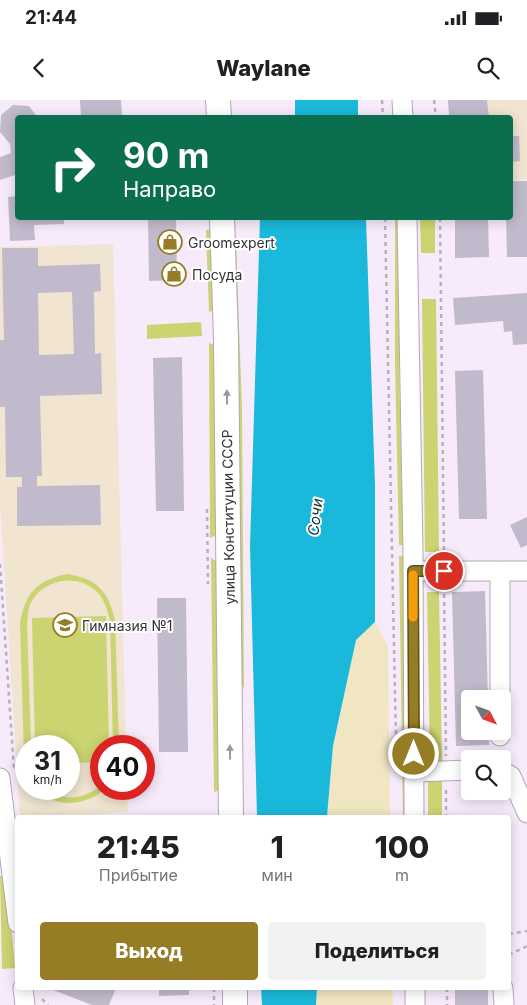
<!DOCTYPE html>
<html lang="ru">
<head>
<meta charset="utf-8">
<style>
	:root { --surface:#fff; --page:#f2f2f2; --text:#202124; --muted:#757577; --accent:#967c24 }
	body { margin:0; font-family:Inter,sans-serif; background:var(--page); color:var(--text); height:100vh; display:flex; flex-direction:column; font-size:19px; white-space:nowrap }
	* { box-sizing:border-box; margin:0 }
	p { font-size:16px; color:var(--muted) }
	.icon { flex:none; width:28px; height:28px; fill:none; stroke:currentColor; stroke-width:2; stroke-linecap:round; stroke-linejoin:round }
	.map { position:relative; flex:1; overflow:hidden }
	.panel { position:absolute; left:15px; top:715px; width:496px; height:175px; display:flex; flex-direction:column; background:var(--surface); border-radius:5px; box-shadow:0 2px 12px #0003 }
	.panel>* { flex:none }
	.top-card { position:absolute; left:15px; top:15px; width:498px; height:105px; border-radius:5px; box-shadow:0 2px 12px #0003; background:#0b6e4f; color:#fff; overflow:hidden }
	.needle { width:32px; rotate:131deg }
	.tools { position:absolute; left:461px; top:590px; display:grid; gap:10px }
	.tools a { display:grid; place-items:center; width:50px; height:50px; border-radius:5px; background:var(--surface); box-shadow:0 2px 12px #0003; font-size:25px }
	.speed { position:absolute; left:15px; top:635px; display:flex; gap:10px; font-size:25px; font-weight:700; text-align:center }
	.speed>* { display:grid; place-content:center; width:65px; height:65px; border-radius:50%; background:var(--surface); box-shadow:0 2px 12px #0003; line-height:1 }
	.speed small { font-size:12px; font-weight:400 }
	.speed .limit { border:8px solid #d22; background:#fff; color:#111 }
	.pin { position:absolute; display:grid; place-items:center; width:42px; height:42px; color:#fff; margin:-21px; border:2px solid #fff; border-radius:50%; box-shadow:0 1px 5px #0007 }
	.me { position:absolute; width:55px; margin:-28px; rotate:0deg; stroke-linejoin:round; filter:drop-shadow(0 0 4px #0008) }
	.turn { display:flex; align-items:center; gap:18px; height:105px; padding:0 25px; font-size:22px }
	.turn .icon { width:65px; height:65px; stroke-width:2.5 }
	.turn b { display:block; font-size:35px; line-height:42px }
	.eta { display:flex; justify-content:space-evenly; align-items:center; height:85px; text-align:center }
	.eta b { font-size:30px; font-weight:800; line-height:35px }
	.primary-button { display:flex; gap:10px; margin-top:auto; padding:10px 25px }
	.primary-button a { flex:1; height:58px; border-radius:5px; background:var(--accent); color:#fff; font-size:20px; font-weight:800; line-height:58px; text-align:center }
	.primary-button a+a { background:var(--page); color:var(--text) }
	.status { display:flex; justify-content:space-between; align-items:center; height:35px; padding:0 25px; background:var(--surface); direction:ltr }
	.status svg { height:14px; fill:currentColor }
	header { display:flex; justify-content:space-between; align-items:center; height:65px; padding:0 25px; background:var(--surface); font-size:22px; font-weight:800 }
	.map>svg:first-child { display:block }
	.education { fill:#f1e4d0; fill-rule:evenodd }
	.green { fill:#cbd470 }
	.sand { fill:#f0e6c1 }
	.water { fill:#1ab9db }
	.building { fill:#c1bacc; fill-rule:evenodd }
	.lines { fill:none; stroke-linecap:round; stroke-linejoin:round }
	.minor-casing { stroke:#b4a8b8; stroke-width:21 }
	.major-casing { stroke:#b4a8b8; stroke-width:26 }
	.path { stroke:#bab0bd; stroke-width:2.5; stroke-dasharray:4 4; stroke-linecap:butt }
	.minor { stroke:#fff; stroke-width:19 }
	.major { stroke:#fff; stroke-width:24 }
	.oneway { fill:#9a989b }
	.route-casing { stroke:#625117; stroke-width:12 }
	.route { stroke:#967c24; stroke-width:9 }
	.slow { stroke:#f59e0b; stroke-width:9 }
	.labels { text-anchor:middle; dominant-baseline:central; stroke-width:4; stroke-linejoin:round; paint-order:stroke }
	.poi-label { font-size:14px; fill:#353137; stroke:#fff; text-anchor:start }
	.street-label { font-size:14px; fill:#353137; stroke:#fff }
	.water-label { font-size:15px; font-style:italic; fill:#1b3238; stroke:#fff }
</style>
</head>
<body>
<div class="status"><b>21:44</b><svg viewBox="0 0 49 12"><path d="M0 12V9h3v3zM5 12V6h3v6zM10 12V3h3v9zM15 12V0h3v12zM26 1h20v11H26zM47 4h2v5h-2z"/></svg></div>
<header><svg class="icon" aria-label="back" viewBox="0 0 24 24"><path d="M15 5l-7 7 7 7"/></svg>Waylane<svg class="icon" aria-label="search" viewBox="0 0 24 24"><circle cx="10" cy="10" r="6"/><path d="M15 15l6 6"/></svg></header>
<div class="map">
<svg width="527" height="905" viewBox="0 0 527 905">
	<rect width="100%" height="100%" fill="#f7ebfb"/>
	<!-- education -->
	<g class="education">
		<path d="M452,0h75v79l-17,1v-62l-57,-1z"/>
		<path d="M113,144l13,502h-25v43h26l1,23 -76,5h-32l-20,-313v-257zM26,646h43v43h-43z"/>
	</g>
	<!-- green -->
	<g class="green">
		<path d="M230,118h5l7,189 2,281 -3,-4z"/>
		<path d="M395,118h5l-1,146 4,181h-4l-4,-182z"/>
		<path d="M420,118h15v35h-14z"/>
		<path d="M218,129l-2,80 -7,3 -3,-82z"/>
		<path d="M422,199h14l3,253h-14z"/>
		<path d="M201,222l1,14 -55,3v-14z"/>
		<path d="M209,243l9,3v188l-8,4z"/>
		<path d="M399,456h5l4,262 -5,-1z"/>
		<path d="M211,458l8,5 1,227 -6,2z"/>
		<path d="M67,474c30,5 41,16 48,46l4,126h-6l-3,-126c-3,-10 -5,-20 -13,-28 -20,-21 -58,-12 -68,15 -1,5 -1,11 -2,16l4,123h-5v21l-2,-9 -4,-135c6,-31 16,-42 47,-49z"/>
		<path d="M427,492h12l3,170h-7l-5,-5z"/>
		<path d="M106,516l3,130h-8v16l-32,1v-17h-34l-3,-128z"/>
		<path d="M442,675v42h-14v-34l1,-3z"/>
		<path d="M101,686v3h5c-21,16 -48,21 -69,0 9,0 12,2 19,5 16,8 32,1 45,-8z"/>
		<path d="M7,775l8,93 -13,1 -2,-93z"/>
	</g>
	<!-- sand -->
	<g class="sand">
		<path d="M375,522l13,25 2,170 -63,1 6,-72 23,-106z"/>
		<path d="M317,888h75l1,17h-77z"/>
	</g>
	<!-- water -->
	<g class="water">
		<rect x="295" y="0" width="63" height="17"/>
		<path d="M260,118h106l9,267v137l-19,18 -23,106 -6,71h-70l-7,-271z"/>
		<path d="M261,888h56l-1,17h-54z"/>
	</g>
	<!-- building -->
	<g class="building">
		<path d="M80,0h41l1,18h-41z"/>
		<path d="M448,0h39l2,18h-30v-3h-10z"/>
		<path d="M13,5l16,1 9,12h-20v56l-18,6v-23l11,-4 -1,-9 -10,-12 1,-17z"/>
		<path d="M510,36h9l1,25 -10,1z"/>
		<path d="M510,81h17v76h-20l-1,-39h4z"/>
		<path d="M18,96v22h46v6l-30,1 1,15 -25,1 -2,-44z"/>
		<path d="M148,118h28l1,62 -28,1z"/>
		<path d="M455,118h33l1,39 -34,1z"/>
		<path d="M2,148h36v18l62,-2 1,27 -7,1 1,62 6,-1 1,41 -62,2 2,80h-5v10l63,-1 1,40 -84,1v-39h5v-10h-16l-1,-70h-5v-67h4zM72,192l2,62 -35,1 -1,-62z"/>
		<path d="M527,193v51l-14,1 -1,-14 -8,1 -1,-11 -48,4 -2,-27z"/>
		<path d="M182,257l2,154h-28l-3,-153z"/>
		<path d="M483,270l4,149h-28l-4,-148z"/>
		<path d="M527,417v28l-6,3 -11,-23z"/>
		<path d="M485,491l3,108h-18v32h19v14l-33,1 -4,-154z"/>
		<path d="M157,498h29l2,154h-29z"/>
		<path d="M48,888h68l-7,17h-17z"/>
		<path d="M159,888h30v7l-30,1z"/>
		<rect x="455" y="888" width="33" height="17"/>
	</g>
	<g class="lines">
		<!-- minor casing -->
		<g class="minor-casing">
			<g id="minor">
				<path d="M402,0l1,18"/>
				<path d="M407,118l6,333 1,267"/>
				<path d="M413,471h114"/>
				<path d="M500,599v-127"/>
				<path d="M500,636v-5"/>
				<path d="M502,671l9,5 16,37"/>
				<path d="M414,672l56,-2"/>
				<path d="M0,678l18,145"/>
				<path d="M23,888l2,17"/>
				<path d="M415,888v17"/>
				<path d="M503,888l1,17"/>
			</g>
		</g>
		<!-- major casing -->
		<g class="major-casing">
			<g id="major">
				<path d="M218,0l1,18"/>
				<path d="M222,118l4,121 5,479"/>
				<path d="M235,888v17"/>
			</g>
		</g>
		<!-- path -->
		<g class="path">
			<path d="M382,0l1,18"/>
			<path d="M434,0l2,18"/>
			<path d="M385,118l11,523"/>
			<path d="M440,118l4,338"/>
			<path d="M207,409l1,75"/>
			<path d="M0,464l14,206"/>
			<path d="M444,486l2,170"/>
			<path d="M446,718v-32"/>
			<path d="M509,834l18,-3"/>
			<path d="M509,855l18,-9"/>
			<path d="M214,888v17"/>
			<path d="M447,888v17"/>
			<path d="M42,899l6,6"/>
		</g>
		<!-- minor -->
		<use href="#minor" class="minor"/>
		<!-- major -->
		<use href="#major" class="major"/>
	</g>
	<!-- one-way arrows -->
	<defs><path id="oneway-solid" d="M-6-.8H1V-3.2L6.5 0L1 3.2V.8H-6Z" transform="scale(1.25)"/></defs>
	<g class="oneway">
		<use href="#oneway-solid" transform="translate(227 297) rotate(-91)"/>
		<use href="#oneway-solid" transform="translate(230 652) rotate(-91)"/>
	</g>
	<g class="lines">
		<!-- route casing -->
		<g class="route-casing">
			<path id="route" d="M414,654l-1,-183h31"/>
		</g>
		<!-- route -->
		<use href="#route" class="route"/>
		<!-- slow -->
		<path class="slow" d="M413,475v42"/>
	</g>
	<!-- icons -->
	<defs>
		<g id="shop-ring" transform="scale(1.25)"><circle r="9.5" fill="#fff" stroke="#967c24" stroke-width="1.5"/><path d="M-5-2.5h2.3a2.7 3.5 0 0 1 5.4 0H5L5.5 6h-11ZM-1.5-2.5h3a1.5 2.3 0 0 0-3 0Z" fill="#967c24"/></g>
		<g id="school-ring" transform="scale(1.25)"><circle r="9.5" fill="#fff" stroke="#967c24" stroke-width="1.5"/><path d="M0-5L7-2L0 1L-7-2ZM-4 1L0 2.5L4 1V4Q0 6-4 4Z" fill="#967c24"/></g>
	</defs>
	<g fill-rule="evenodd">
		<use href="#shop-ring" x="170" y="142"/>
		<use href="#shop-ring" x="174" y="174"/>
		<use href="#school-ring" x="65" y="525"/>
	</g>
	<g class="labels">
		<!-- poi labels -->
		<g class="poi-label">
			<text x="188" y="142">Groomexpert</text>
			<text x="192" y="174">Посуда</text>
			<text x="82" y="525">Гимназия №1</text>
		</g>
		<!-- street labels -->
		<g class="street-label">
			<text transform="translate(228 417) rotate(-91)">улица Конституции СССР</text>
		</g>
		<!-- water labels -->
		<g class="water-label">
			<text transform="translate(315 417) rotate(-83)">Сочи</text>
		</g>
	</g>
</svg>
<div class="tools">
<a><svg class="needle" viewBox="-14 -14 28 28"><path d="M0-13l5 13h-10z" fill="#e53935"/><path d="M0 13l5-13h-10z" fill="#757577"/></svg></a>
<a><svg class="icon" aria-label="search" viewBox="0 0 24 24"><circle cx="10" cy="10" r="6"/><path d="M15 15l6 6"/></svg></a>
</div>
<div class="speed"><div>31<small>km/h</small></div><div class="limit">40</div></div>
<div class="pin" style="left:444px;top:471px;background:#d93025"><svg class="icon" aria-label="arrive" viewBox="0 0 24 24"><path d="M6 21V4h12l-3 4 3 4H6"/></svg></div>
<svg class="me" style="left:414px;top:654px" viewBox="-20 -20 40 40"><circle r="17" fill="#967c24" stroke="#fff" stroke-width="3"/><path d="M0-11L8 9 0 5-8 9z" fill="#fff"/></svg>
<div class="top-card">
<div class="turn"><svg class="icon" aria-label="right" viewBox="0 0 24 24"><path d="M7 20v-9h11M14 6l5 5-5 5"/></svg><div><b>90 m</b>Направо</div></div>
</div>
<section class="panel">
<div class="eta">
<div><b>21:45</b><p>Прибытие</p></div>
<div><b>1</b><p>мин</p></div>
<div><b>100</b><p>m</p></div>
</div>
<div class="primary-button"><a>Выход</a><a>Поделиться</a></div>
</section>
</div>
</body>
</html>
